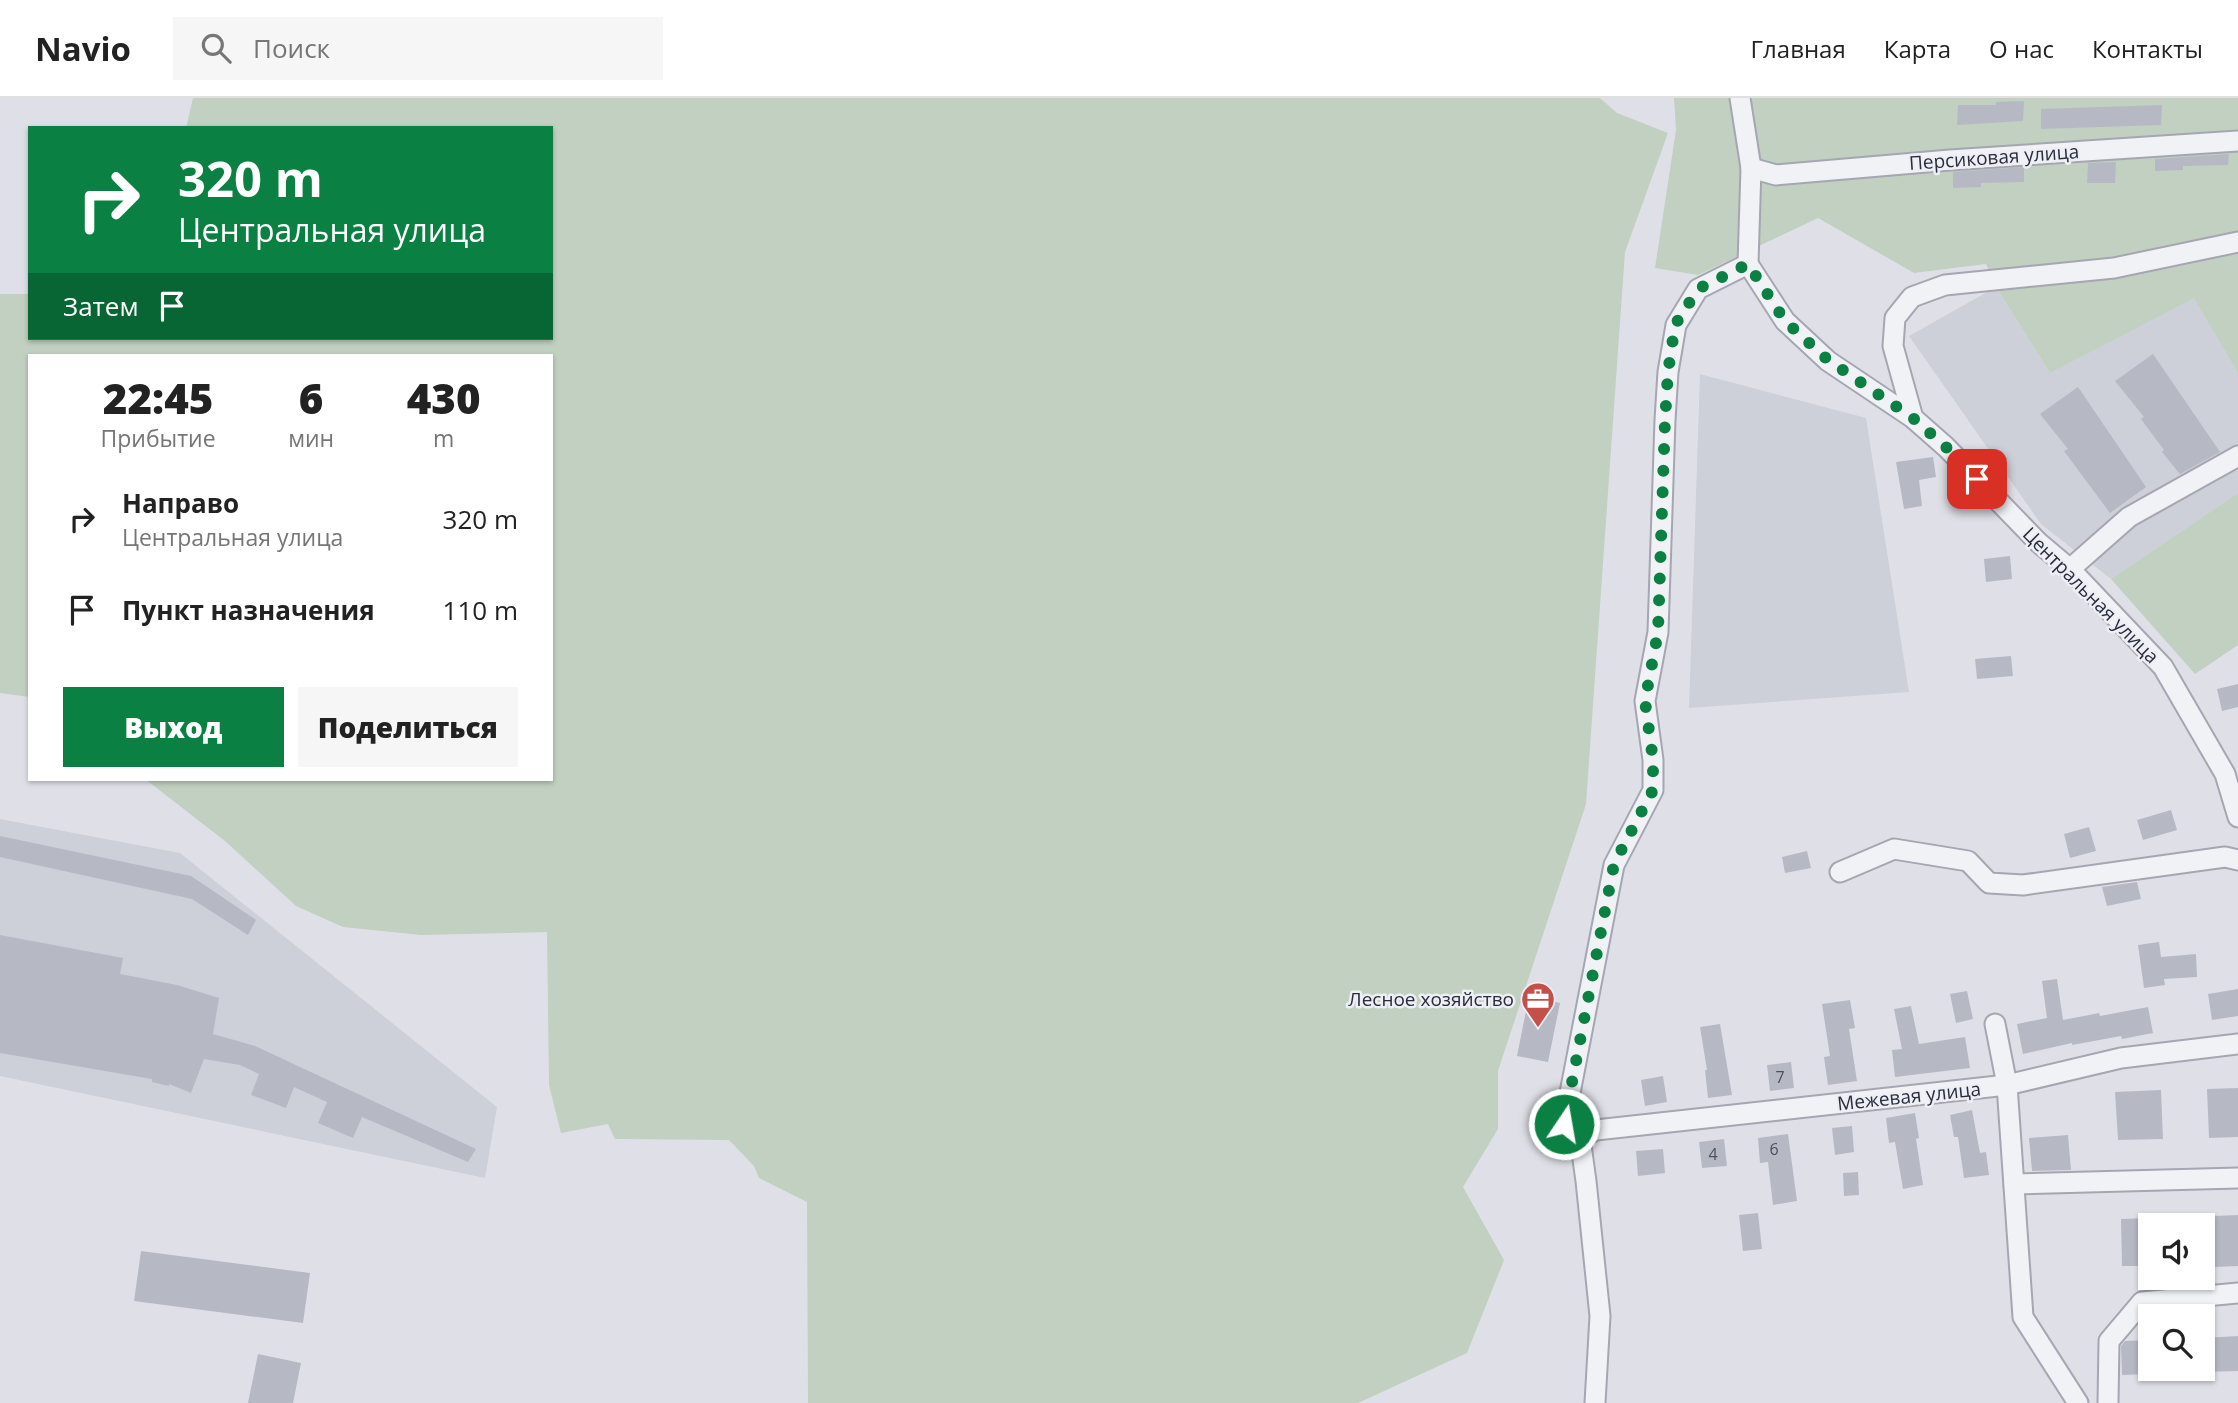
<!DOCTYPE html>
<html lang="ru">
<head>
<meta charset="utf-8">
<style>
	:root { --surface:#fff; --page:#f6f6f6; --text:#222; --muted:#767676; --line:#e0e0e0; --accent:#0b8043 }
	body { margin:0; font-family:"Open Sans",sans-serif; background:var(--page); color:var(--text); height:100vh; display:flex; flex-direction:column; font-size:26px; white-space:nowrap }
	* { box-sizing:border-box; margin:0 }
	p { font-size:23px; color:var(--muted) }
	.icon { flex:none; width:38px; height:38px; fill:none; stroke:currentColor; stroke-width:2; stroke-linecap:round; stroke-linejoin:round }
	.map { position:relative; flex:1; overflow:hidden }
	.details { position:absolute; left:28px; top:256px; width:525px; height:427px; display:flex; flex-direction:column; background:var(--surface); border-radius:0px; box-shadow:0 2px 5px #0004 }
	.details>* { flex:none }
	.top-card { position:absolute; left:28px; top:28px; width:525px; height:214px; border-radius:0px; box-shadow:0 2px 5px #0004; background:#0b8043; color:#fff; overflow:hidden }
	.controls { position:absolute; left:2138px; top:1115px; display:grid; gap:14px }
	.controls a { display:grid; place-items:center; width:77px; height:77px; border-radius:0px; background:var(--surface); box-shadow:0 2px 5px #0004; font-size:35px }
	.pin { position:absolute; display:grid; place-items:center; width:60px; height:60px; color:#fff; margin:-30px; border-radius:14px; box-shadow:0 4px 10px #0006 }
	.me { position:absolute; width:77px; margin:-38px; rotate:12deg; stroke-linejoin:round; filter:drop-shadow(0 0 5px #0008) }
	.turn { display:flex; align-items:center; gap:24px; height:147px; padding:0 35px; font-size:32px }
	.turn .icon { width:91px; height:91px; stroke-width:2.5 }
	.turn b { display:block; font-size:49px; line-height:60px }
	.then { display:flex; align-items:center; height:66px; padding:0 35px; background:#0003; gap:14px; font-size:26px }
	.eta { display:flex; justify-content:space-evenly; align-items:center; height:119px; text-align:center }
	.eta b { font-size:42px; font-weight:800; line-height:49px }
	.action { display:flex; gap:14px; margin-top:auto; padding:14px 35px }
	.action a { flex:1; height:80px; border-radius:0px; background:var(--accent); color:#fff; font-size:28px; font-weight:800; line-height:80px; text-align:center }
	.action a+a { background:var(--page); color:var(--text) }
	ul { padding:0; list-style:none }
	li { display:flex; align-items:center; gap:21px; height:91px; padding:0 35px }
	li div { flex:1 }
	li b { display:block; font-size:26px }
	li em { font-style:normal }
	header { display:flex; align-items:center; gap:42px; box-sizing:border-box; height:98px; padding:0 35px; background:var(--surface); border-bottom:2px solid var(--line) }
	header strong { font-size:33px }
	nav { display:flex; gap:38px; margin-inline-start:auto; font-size:24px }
	.search { width:490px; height:63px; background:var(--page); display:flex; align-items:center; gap:18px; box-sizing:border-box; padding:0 24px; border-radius:0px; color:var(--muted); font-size:26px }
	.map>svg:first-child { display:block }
	.built { fill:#cdcfd9 }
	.green { fill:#c1d0c0 }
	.building { fill:#b6b9c3 }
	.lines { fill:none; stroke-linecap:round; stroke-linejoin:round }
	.minor-casing { stroke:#a5a6b1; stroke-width:23 }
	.minor { stroke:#f1f2f6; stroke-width:19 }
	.route { stroke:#0b8043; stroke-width:12; stroke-dasharray:0 21.6 }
	.labels { text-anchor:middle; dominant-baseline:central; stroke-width:5; stroke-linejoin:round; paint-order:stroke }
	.number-label { font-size:16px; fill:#4c4f5e }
	.street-label { font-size:19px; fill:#292c3d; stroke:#eeeff5 }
	.poi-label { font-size:19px; fill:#292c3d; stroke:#eeeff5; text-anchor:end }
</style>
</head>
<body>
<header>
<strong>Navio</strong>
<div class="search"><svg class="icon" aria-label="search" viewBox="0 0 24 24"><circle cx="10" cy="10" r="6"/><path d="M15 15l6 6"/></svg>Поиск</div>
<nav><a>Главная</a><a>Карта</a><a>О нас</a><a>Контакты</a></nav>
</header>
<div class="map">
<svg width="2238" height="1305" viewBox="0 0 2238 1305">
	<rect width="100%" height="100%" fill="#dfe0e7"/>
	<!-- built -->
	<g class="built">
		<path d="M1996,189l54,86 144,-76 44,76v120l-127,86 -70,-55 -132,-188z"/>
		<path d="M1700,276l166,44 43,274 -220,16z"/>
		<path d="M0,721l180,34 317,254 -12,71 -485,-102z"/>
	</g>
	<!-- green -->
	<g class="green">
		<path d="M193,0h1407l17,15 51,20 -43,119 -39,552 -88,267v58l-35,58 41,73 -37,93 -109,50h-550l-1,-201 -48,-24 -5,-12 -25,-26 -114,-1 -7,-15 -47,9 -12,-48 -2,-153 -126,3 -78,-8 -47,-21 -71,-65 -80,-62h406v-424h-521v342l-30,-4v-399h30v44h521v-210h-365z"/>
		<path d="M1674,0h564v275l-44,-75 -144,75 -54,-86 -10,-23 -72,9 -96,-55 -120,57 -43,-7 21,-138z"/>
		<path d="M2238,395v152l-43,29 -84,-95z"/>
	</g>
	<!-- building -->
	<g class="building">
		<path d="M2024,3l-1,20 -66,4 1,-20h38v-3z"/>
		<path d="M2162,7l-1,20 -120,4v-20z"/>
		<path d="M2229,56l-1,11 -45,1v4l-28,1v-12z"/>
		<path d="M2116,64l-1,21h-28l1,-20z"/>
		<path d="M2024,69v15l-43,1v4l-28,1v-16z"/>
		<path d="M2153,256l67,98 -40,22 -18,-22 2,-2 -23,-31 3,-2 -29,-36z"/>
		<path d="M2078,289l68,100 -36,26 -46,-62 4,-2 -28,-35z"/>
		<path d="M1933,359l3,20 -17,3 3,26 -18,3 -8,-47z"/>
		<path d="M2010,458l2,23 -26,3 -2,-23z"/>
		<path d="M2011,558l2,20 -36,3 -2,-20z"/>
		<path d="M2238,586v23l-16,4 -5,-22z"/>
		<path d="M2171,712l6,20 -34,10 -6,-20z"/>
		<path d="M2089,729l7,24 -26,7 -6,-24z"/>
		<path d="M0,738l191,40 65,44 -8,15 -56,-36 -192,-42z"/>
		<path d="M1807,753l4,17 -26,5 -3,-16z"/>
		<path d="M2137,784l4,17 -34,7 -5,-19z"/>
		<path d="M0,837l123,23 -3,16 57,11 42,13 -6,36 42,12 221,103 -8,13 -106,-45 -9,21 -35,-15 9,-21 -33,-15 -8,21 -35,-13 8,-21 -19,-9 -36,-6 -13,34 -22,-9v2l-17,-4v-3l-152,-26z"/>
		<path d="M2159,844l2,15 35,-3 1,23 -33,2 1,6 -21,3 -6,-43z"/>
		<path d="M2057,881l6,41 36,-7 1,3 48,-9 5,26 -31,6 -1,-3 -49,9v-2l-49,11 -6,-30 30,-6 -5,-37z"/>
		<path d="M2238,891v27l-26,4 -4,-26z"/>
		<path d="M1967,893l6,28 -17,4 -6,-29z"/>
		<path d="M1529,898l31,7 -12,59 -31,-6z"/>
		<path d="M1850,902l5,28 -6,1 8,52 -29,4 -4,-28 6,-1 -8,-52z"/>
		<path d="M1911,908l8,38 46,-7 5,31 -75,9 -3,-27 10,-1 -8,-40z"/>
		<path d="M1720,926l12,71 -24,3 -3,-28h2l-7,-43z"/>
		<path d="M1791,964l3,26 -24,3 -3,-26z"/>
		<path d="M1663,978l4,26 -22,4 -4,-26z"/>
		<path d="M2238,990v49l-29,1 -2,-49z"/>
		<path d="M2161,992l2,49 -45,1 -3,-48z"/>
		<path d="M1972,1012l8,43 6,-1 3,23 -25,3 -6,-41h-4l-4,-22z"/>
		<path d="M1915,1015l4,25 -3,1 7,46 -20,4 -8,-47 -6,1 -3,-25z"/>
		<path d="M1852,1028l2,26 -19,3 -3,-27z"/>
		<path d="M1788,1036l9,67 -24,4 -5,-43 -8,1 -2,-25z"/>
		<path d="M2068,1037l3,35 -39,1 -3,-33z"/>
		<path d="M1724,1041l3,27 -25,2 -3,-26z"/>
		<path d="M1663,1051l2,24 -27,3 -2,-25z"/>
		<path d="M1858,1074l1,23 -15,1 -1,-23z"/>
		<path d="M1758,1115l4,36 -19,2 -4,-36z"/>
		<path d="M2238,1117v51l-24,1 -1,-51z"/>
		<path d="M2151,1120v48h-29l-1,-47z"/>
		<path d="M141,1153l169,22 -7,50 -169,-22z"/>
		<path d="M2238,1238v35l-35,1v-34z"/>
		<path d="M2151,1242v34l-29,1 -1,-29 4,-5z"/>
		<path d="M258,1256l43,9 -8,40h-45z"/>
	</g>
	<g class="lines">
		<!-- minor casing -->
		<g class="minor-casing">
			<g id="minor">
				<path d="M1740,0l11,70 -3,96"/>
				<path d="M1751,70l25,7 174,-15 288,-19"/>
				<path d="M1748,166l37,57 43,40 85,57 33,29 92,95 32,27 93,98 62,107 13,43"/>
				<path d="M1913,320l-20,-72 2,-28 17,-21 33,-12 169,-17 124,-26"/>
				<path d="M2070,471l59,-52 109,-61"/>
				<path d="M1840,774l54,-23 74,12 21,22 34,2 202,-28 13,3"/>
				<path d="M1995,926l12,61 16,232 55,86"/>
				<path d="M1580,1040l16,-8 411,-45 114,-27 117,-14"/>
				<path d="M2014,1086l224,-6"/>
				<path d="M1595,1305l5,-87 -14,-135 -6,-43 -16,-14 50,-259 39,-75v-30l-8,-59 13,-69 7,-212 3,-48 8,-47 22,-36 50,-25"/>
				<path d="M2108,1305l1,-62 33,-39 96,-9"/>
			</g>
		</g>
		<!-- minor -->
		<use href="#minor" class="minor"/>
	</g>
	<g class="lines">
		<!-- route -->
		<path class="route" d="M1564,1026l50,-260 39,-74v-30l-8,-59 13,-69 7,-212 3,-48 7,-47 23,-36 50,-25 37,57 43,39 85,58 33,29 31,32"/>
	</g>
	<!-- icons -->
	<defs>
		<g id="office-pin" transform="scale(1.75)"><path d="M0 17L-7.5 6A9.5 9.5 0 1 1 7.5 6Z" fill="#c54f4b" stroke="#eeeff5"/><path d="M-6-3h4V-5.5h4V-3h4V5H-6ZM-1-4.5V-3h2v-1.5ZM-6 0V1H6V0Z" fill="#fff"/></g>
	</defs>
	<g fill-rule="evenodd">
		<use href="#office-pin" x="1538" y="901"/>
	</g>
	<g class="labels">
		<!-- number labels -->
		<g class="number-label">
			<text x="1780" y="979">7</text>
			<text x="1774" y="1051">6</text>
			<text x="1713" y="1056">4</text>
		</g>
		<!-- street labels -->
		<g class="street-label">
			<text transform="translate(1994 59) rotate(-4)">Персиковая улица</text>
			<text transform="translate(2091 497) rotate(45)">Центральная улица</text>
			<text transform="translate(1909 998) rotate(-6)">Межевая улица</text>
		</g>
		<!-- poi labels -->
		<g class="poi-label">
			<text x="1514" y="901">Лесное хозяйство</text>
		</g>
	</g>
</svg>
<div class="controls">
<a><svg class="icon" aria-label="sound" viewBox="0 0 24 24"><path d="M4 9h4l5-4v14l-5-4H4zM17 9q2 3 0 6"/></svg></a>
<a><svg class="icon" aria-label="search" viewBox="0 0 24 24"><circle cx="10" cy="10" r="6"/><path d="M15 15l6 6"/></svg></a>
</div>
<div class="pin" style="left:1977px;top:381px;background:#d93025"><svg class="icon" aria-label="arrive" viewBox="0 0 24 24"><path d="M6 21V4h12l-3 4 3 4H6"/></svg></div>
<svg class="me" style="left:1564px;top:1026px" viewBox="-20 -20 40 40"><circle r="17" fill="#0b8043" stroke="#fff" stroke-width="3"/><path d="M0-11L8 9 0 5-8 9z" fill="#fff"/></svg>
<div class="top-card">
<div class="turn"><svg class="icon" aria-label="right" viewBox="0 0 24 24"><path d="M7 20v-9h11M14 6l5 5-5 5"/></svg><div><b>320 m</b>Центральная улица</div></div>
<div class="then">Затем<svg class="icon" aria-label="arrive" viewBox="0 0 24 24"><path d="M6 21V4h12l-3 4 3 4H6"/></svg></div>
</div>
<section class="details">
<div class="eta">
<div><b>22:45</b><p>Прибытие</p></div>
<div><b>6</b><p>мин</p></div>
<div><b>430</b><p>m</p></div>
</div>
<ul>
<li><svg class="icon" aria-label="right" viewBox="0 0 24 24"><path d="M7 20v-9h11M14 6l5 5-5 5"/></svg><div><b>Направо</b><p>Центральная улица</p></div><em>320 m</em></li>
<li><svg class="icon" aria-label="arrive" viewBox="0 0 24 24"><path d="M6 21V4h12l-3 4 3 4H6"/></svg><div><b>Пункт назначения</b></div><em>110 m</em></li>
</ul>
<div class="action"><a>Выход</a><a>Поделиться</a></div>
</section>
</div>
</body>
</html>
